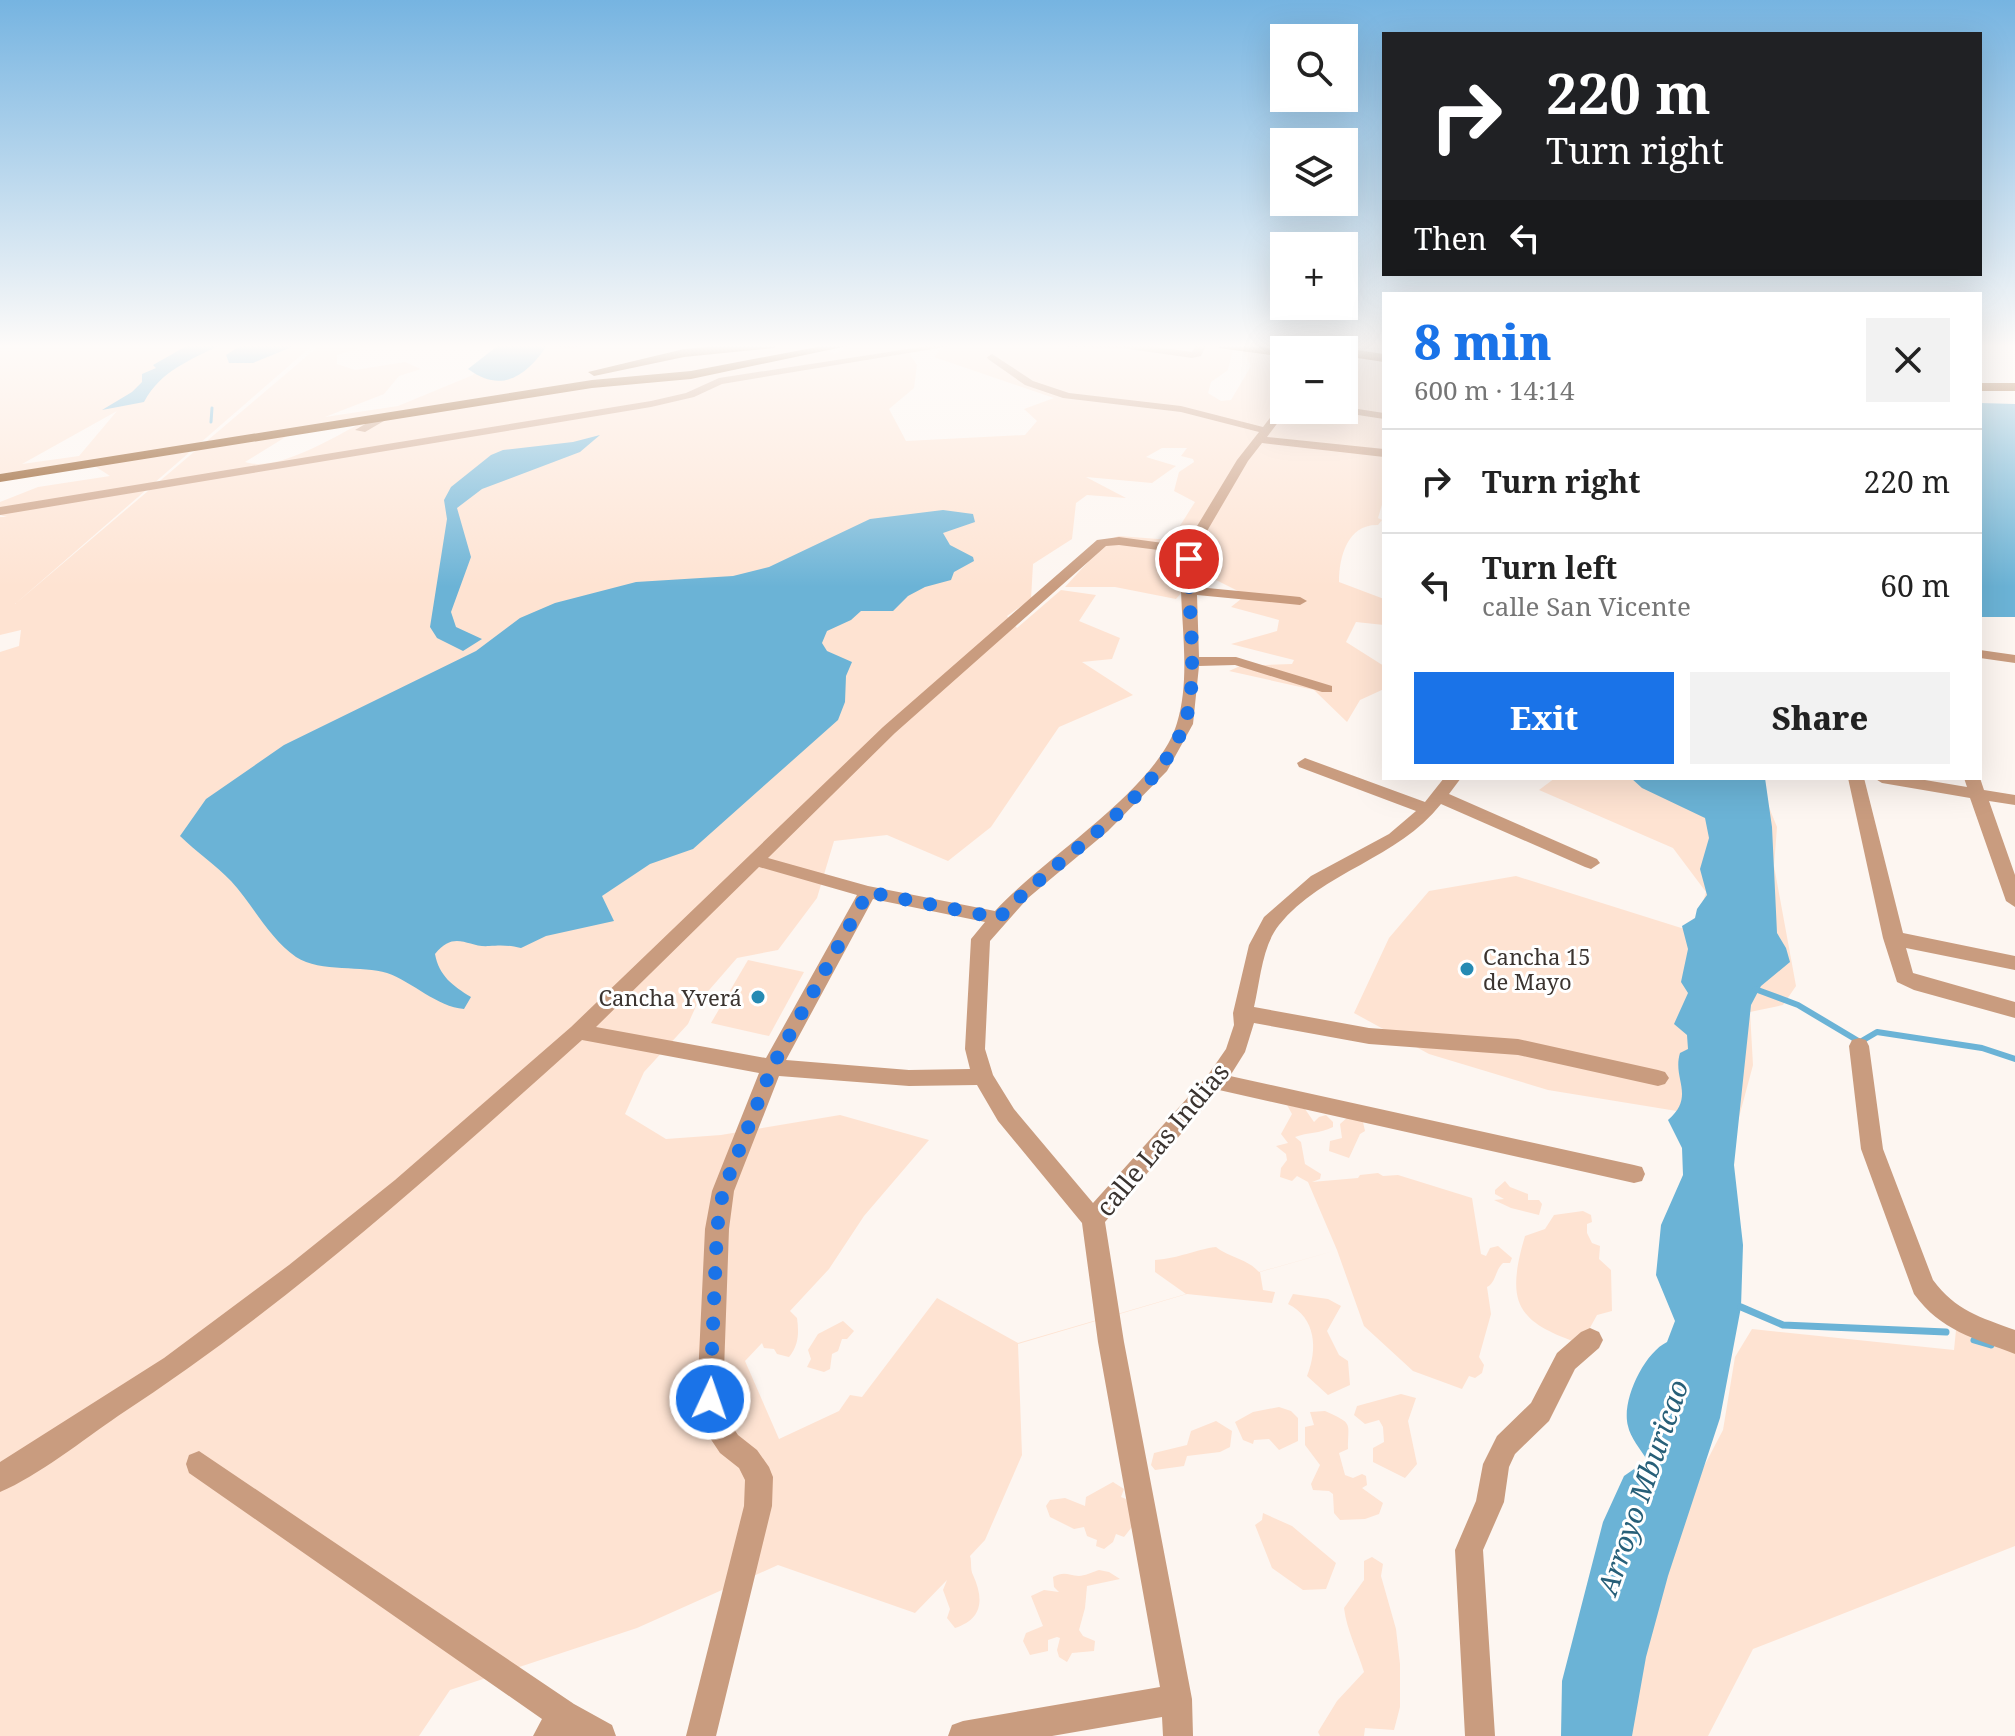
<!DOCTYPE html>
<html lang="en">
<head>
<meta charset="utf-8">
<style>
	:root { --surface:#fff; --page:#f2f2f2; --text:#222; --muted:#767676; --line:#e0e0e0; --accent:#1a73e8 }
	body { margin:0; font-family:"Noto Serif",serif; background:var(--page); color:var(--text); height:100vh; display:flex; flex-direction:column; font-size:30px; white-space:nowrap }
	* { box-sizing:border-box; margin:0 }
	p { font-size:26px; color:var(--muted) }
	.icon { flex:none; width:44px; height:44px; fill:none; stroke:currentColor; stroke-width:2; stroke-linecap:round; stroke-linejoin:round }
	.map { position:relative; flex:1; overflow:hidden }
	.details { position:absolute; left:1382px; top:292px; width:600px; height:488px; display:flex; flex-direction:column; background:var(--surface); border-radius:0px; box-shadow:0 8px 32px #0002 }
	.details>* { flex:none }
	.hud { position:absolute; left:1382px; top:32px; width:600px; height:244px; border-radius:0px; box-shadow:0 8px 32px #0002; background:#202124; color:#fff; overflow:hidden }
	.controls { position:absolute; left:1270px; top:24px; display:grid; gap:16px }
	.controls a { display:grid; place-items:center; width:88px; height:88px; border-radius:0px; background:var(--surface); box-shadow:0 8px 32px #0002; font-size:40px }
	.pin { position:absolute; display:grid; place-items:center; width:68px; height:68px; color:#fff; margin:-34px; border:4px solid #fff; border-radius:50%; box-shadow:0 2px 8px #0007 }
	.me { position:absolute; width:88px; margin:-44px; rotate:3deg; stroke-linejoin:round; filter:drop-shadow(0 0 6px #0008) }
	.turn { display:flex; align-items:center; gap:28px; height:168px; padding:0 32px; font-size:36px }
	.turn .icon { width:104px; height:104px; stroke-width:2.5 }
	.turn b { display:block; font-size:56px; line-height:68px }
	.then { display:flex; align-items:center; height:76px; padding:0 32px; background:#0003; gap:16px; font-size:30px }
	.round { display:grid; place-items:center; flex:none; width:84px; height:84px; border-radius:0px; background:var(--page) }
	.head { display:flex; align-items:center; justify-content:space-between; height:136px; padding:0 32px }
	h1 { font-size:48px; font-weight:800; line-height:60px; color:var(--accent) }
	.primary-button { display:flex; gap:16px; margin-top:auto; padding:16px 32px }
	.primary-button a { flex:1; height:92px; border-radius:0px; background:var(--accent); color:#fff; font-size:32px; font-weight:800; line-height:92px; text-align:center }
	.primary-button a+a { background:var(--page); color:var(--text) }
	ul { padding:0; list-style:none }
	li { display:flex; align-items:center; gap:24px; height:104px; padding:0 32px; border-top:2px solid var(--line) }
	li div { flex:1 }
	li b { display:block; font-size:30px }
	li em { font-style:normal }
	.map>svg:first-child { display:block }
	.green { fill:#fee3d2; fill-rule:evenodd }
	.water { fill:#6bb3d6 }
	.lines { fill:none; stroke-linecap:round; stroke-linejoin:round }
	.stream-far2 { stroke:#6bb3d6; stroke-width:3 }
	.stream-far1 { stroke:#6bb3d6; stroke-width:6 }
	.stream { stroke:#6bb3d6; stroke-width:7 }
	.minor { fill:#c99c7f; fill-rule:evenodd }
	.trunk { fill:#86450c; fill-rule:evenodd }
	.route { stroke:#1a73e8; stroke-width:14; stroke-dasharray:0 25.2 }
	.poi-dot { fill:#258ab3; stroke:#fff; stroke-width:3 }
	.labels { text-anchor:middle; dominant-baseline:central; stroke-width:6; stroke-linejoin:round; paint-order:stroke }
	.poi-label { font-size:22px; fill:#3b3430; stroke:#fff; text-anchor:start }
	.near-street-label { font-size:26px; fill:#3b3430; stroke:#fff }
	.near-water-label { font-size:28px; font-style:italic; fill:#275f78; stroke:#fff }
</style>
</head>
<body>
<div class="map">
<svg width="2015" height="1736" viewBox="0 0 2015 1736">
	<rect width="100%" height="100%" fill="#fdf6f1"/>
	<!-- green -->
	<g class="green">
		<path d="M0,344h314l-299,260 306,-260h51l-35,11v9l18,6 50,-8 16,7 -22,7 -15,18 -59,23 73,-11 75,-31 15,-21 19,-10h327l-14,2 15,8 16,-10h52l14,21 -3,23 -25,21 17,32 119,-6 12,-14 -13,-12 30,-11 -120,-41 13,-13h437v154l-6,20 4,2 -4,5c-30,-1 -39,31 -39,57l45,17v26l-28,-3 -10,20 38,24v23l-24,11 -13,22 -33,-32 -85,-19 11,-5 52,-2 2,-4 -63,-16 46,-13 2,-11 -48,-13 15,-12 -46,-23 -24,27 -61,-12h-50l23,-25 5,-17 26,-9 52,4 24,-38 -21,-11 5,-19 15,-10 -1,-3 -12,-3 6,-8h-25l-16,9 30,9 -24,17 -66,-6 40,21 -39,-3 -11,8 -4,36 -39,25 -2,35 -24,17 10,12 44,-38 35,5 -17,26 41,17 -8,21 -30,3 51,33 -74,32 -68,100 -43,34 -61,-26 -53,6 -17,57 -39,52 -41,8 -40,46 -9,20 -44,48 -19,42 41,25 55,-4 119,-20 89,25 -65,76 -35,53 -39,42 7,7c2,14 2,27 -8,39l-12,-3 -3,-5 -10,-1 -2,-5 -17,18 34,78 60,-28 11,-16 12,2 75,-99 81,45 168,-49 -31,-22v-12c26,-2 38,-10 61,-13 14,11 32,12 43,25l78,-22 -29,-68 -11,-6 -5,5 -12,-4 1,-9 6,-8 -1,-6 -10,-8 12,-3 -7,-9 11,-20 -5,-9 18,4 9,13 5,-5 7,-2 7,7v5c-14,7 -25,5 -38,10l6,5 4,22 16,10 -1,5 -8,3 46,-4 2,-3 18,-2 5,3 15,-1 74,23 9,56 5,2 4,-8 8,-2 14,12 -2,5h-7c-8,7 -7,20 -16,24l4,27 -12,43 5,8 -2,8 -7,5 -6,-2 -7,13 -49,-18 -49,-45 -27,-76 -77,22 3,18 12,2 -3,11 -85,-9 -169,50 4,111 -37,85 -15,16c2,6 0,13 3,19 11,24 10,44 -18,53l-8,-10 3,-9 -7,-19 4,-10 -32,33 -137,-48 -141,63 -187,62 -31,46h-419v-1084l19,-6 2,-16 -21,5v-118h7l-7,-2v-13l38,-15 72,-11 -23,-15 -87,13zM1234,345l9,5 8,16 -20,34 -10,1 -13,-8 3,-11 17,-12zM1284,350h60v60h-60zM117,411l-38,45 -57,8zM371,418c-33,16 -91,55 -126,44l55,-34z"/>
		<path d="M1555,778h205v7l17,42 -3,39 22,120 -13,19 -33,7 3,53 -15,56 -190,-31 -119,-36 -75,-41 35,-75 40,-47 87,-15 178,56 12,-40 -33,-44 -134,-58z"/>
		<path d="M748,960l56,12 -35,64 -58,-13z"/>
		<path d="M1348,1117l15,5 2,9 -5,3 -11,24 -20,-7 1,-10 12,-3 -2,-14z"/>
		<path d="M1505,1181l5,6 18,7v6h11l3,4 -3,11 -28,-7 -17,-8 10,-1 -9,-5v-4z"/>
		<path d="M1583,1211l8,4 1,7 -5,2v9l5,10 8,3 -1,13 12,11 1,41 -15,4 -16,29c-64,-22 -76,-40 -56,-108l20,-7 9,-14z"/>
		<path d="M1293,1294l35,5 13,7 -14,25 12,24 9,6 2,24 -22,10 -21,-19c11,-27 9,-58 -19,-72z"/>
		<path d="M1957,1320l58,22v204l-262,103 -45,87h-83l53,-220 45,-86 12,-73 17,-28 202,21z"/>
		<path d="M843,1321l11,10 -7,8h-5l-4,12 -6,3 -2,15 -6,3 -17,-5 4,-8 -3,-9 10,-16z"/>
		<path d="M1401,1394l15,4 -8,23 9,43 -12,14 -32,-16v-14l11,-6 -1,-15 -4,-7 -14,4 -11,-9 3,-9z"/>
		<path d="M1279,1407l12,4 7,7v23l-19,9 -10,-11 -15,1 -1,4 -10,-4 -8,-18 18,-10z"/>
		<path d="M1325,1411c29,13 23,11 23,38l-9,4 6,22 8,3 9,-4 4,2 1,9 -5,3 21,15 -4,11 -14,5 -25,1 -6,-7 -1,-19 -4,-3 -16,-1 -2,-6 9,-19 -15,-20v-18l9,-2 -4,-13z"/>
		<path d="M1216,1421l16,10 -2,16 -10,5 -33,4 -3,10 -29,4 -4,-5 3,-12 33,-8 4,-14z"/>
		<path d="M1113,1482l11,7 -3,8 5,2 9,24 -11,14 -8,-3 -3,8 -9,7 -8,-3 1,-6 -10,-4 -3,-9 -10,2 -24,-12 -4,-11 4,-6 15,-2 20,8 1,-9z"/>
		<path d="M1263,1513l29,13 44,37 -10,26 -23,1 -31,-22 -17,-43 7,-5z"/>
		<path d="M1372,1557l11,7 -2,12 15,53 4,35v43l-6,23 -29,-2 -1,8h-44l-2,-4 19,-31 27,-29c-7,-23 -17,-41 -20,-64l20,-28v-19z"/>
		<path d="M1099,1570l10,2 11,7 -33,7 -2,22 -6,22 4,6 12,5 -1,10 -22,2 -5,9 -8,-5 -2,-7 3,-12 -3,-1 -9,3v11l-18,4 -7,-14 3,-8 17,-7 -12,-30 13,-6 15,2 -5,-5 -1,-10c11,-6 15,-2 26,-1 5,0 14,-4 20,-6z"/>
	</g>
	<!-- water -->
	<g class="water">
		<path d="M190,344h32c-31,16 -61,26 -78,58l-42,8 30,-18 10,-10v-8l14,-6 -3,-3z"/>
		<path d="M243,344h56l-46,19h-24l-3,-8z"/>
		<path d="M500,344h48c-20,30 -45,51 -80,25z"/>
		<path d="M1980,403l35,1v213h-35z"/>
		<path d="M600,435l-20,17 -98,37 -25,19 14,49 -20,55 5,15 26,12 -19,12 -26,-13 -7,-11 17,-108 -3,-19 7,-13 40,-32 12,-5 70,-8z"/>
		<path d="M943,510l30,4 2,8 -32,11 7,12 23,12 1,4 -20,11 -3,8 -26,7 -17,9 -15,15h-32l-10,9 -24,11 -5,12 5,8 25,11 -6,14 -1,26 -7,18 -145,129 -43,15 -48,32 12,25 -68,15 -25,12c-13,-3 -20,-3 -32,-2 -21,2 -34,-17 -54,8 4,22 18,32 36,43l-7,12c-27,-2 -51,-27 -77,-36 -24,-8 -66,0 -91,-16 -27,-19 -43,-52 -65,-76 -15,-16 -35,-29 -51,-45l26,-37 78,-54 192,-94 44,-33 35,-15 81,-21 97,-6 36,-9 101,-48z"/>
		<path d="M1631,778h134l7,49 5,106 9,15 4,14 -29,24 -10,19 -17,160 9,80 -2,62 -21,111 -52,158 -22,81 -14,79h-71l1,-55 41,-159 21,-46 23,-16c-6,-10 -17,-23 -19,-34 -7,-25 16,-73 39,-84l8,-21 -19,-46 5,-50 22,-50 -1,-27 -14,-28c28,-24 4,-41 12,-67l8,-4 -1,-14 -13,-11 14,-31 -7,-11 7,-33 -6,-23 13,-8 2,-9 10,-14 -7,-26 9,-31 -4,-20 -63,-30z"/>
	</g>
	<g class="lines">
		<!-- stream-far2 -->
		<path class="stream-far2" d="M211,422l1,-14"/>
		<!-- stream-far1 -->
		<path class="stream-far1" d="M1755,989l43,16 62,37 17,-10 105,16 33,11"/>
		<!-- stream -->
		<g class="stream">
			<path d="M1741,1307l42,18 163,7"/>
			<path d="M1974,1340l17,5"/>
		</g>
		<!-- minor -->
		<g class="minor">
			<path d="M548,344h41c-9,5 -32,5 -41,0z"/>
			<path d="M940,344h23l-241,40 -28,13 -43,10 -651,108v-8l651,-106 35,-8 33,-15z"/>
			<path d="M1062,344h73l57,8 5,-8h10l-6,12 -9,2 -70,-10 -55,-1z"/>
			<path d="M992,354l41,27 36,12 112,13 82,21 10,-13 3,-40 5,-3 3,1 1,38 73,-1 26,4v6l-26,-4 -76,2 -15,20 117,12v8l-122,-14 -14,18 -52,89 1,37 103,10 7,4 -7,4 -103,-10 2,62h37l96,29v6h-10l-87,-27 -36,1 -6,58 -26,47 -59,60 -80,67 -38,43 -5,108 8,26 21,34 79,94 115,-128 18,-26 8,-24 -1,-12 16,-68 15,-28 47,-41 78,-42 27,-23 -117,-44 -2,-4 8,-5 120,44 19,-24h17l-12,16 148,65 3,4 -9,6 -6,-2 -144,-63c-43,55 -118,67 -162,121 -17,21 -19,57 -25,82l115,21 149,11 140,31 7,2 4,6 -4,6 -7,2 -140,-31 -149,-11 -115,-21 -9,29 -15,24 404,89 8,2 3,7 -3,7 -8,2 -415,-93 -114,132 19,120 68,357 1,37h-30l-1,-19 -110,19h-104l4,-11 11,-4 197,-34 -62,-345 -16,-119 -84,-102 -21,-36 -68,1 -130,-10 -45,115 -5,38 -6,170 7,24 8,12 19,15 12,17 4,10 -1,29 -56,230h-30l58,-230 1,-26 -6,-12 -19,-15 -10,-15 -13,-39 8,-170 7,-38 47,-118 -177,-33c-149,134 -297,267 -464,376 -35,24 -80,60 -118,76v-30l164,-104 125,-93 106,-85 176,-153 312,-300 214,-187 22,-3 66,9 52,-86 22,-28 -78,-20 -118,-14 -38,-13 -37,-26 -1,-2zM1119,545l63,8c1,12 -1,25 -1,36 1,42 9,92 -4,134 -19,66 -134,135 -182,188l-127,-25 -100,-28 127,-125 211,-187zM759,867l98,28 -91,163 -170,-31zM873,899l112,23 -14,17 -6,110 5,20 -61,1 -123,-10z"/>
			<path d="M379,416l10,2 -24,14 -10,-2z"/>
			<path d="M1980,650l35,5v8l-35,-5z"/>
			<path d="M1848,778h16l39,155 112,23v14l-109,-22 7,25 102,29v16l-101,-28 -17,-8 -14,-44z"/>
			<path d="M1874,778h39l54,9 -3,-9h16l4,12 31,5v10l-26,-4 26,74v32l-9,-6 -36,-103 -88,-15z"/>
			<path d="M1859,1038l7,2 3,6 14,103 50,131c23,31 47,37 82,50v24c-41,-16 -74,-23 -101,-60l-53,-145 -12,-103 3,-6z"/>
			<path d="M1590,1328l9,4 4,8 -4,8 -24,21 -26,52 -34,33 -6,13 -5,35 -21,48 12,186h-30l-10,-186 21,-49 7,-37 14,-28 34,-33 26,-50 24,-21z"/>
			<path d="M199,1451l375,253 38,21 4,11h-83l9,-17 -353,-246 -3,-9 3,-9z"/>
		</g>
		<!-- trunk -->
		<g class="trunk">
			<path d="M739,344h41l-6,4 -90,9 -90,19 -6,-4 96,-23z"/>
			<path d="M833,344h24l-166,35 -99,9 -592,94v-8l592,-94 99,-9z"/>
			<path d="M1213,344h31l43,6h-3v7l-65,-9z"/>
			<path d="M1281,344h32l24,6h-33z"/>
			<path d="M1344,348l40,6v8l-40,-6v-6h-5z"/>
			<rect x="1980" y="383" width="35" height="8"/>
		</g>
	</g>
	<!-- sky -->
	<linearGradient id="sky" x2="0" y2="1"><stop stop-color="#76b4e1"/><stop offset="0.59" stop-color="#fefbf9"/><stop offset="1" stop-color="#fefbf9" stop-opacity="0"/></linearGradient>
	<rect width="2015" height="587" fill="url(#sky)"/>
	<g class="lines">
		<!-- route -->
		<path class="route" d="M710,1399l7,-170 6,-38 49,-124 96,-175 131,26c55,-60 157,-116 185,-193 16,-44 3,-118 5,-166"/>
	</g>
	<!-- markers -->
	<g class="poi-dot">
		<circle cx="1467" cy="969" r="8"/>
		<circle cx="758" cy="997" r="8"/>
	</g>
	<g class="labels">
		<!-- poi labels -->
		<g class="poi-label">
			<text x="1483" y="956">Cancha 15<tspan x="1483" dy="25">de Mayo</tspan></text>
			<text x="742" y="997" text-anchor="end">Cancha Yverá</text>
		</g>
		<!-- near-street labels -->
		<g class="near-street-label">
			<text transform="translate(1162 1139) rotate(-50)">calle Las Indias</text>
		</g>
		<!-- near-water labels -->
		<g class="near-water-label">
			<text transform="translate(1642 1487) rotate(-71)">Arroyo Mburicao</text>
		</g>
	</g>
</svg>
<div class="controls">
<a><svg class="icon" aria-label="search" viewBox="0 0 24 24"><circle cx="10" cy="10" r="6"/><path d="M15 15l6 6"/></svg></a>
<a><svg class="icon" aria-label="layers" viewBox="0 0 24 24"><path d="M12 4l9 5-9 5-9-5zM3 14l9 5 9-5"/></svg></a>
<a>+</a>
<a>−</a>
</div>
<div class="pin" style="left:1189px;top:559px;background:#d93025"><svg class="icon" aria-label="arrive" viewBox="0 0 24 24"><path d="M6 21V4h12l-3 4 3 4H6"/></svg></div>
<svg class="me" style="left:710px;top:1399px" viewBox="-20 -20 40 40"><circle r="17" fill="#1a73e8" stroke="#fff" stroke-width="3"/><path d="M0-11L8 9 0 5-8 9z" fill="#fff"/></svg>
<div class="hud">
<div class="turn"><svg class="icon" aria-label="right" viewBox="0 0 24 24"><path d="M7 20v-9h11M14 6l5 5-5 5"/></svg><div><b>220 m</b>Turn right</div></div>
<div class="then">Then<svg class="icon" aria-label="left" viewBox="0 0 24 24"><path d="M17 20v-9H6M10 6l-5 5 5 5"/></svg></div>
</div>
<section class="details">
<div class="head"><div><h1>8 min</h1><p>600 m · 14:14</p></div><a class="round"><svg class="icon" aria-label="close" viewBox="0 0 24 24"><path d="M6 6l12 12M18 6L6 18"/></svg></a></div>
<ul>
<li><svg class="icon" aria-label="right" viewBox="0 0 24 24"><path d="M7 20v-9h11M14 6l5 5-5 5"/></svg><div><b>Turn right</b></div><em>220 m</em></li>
<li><svg class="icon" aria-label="left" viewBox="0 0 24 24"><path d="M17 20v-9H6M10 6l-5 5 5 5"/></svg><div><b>Turn left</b><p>calle San Vicente</p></div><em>60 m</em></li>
</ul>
<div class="primary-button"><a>Exit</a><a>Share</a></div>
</section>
</div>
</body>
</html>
